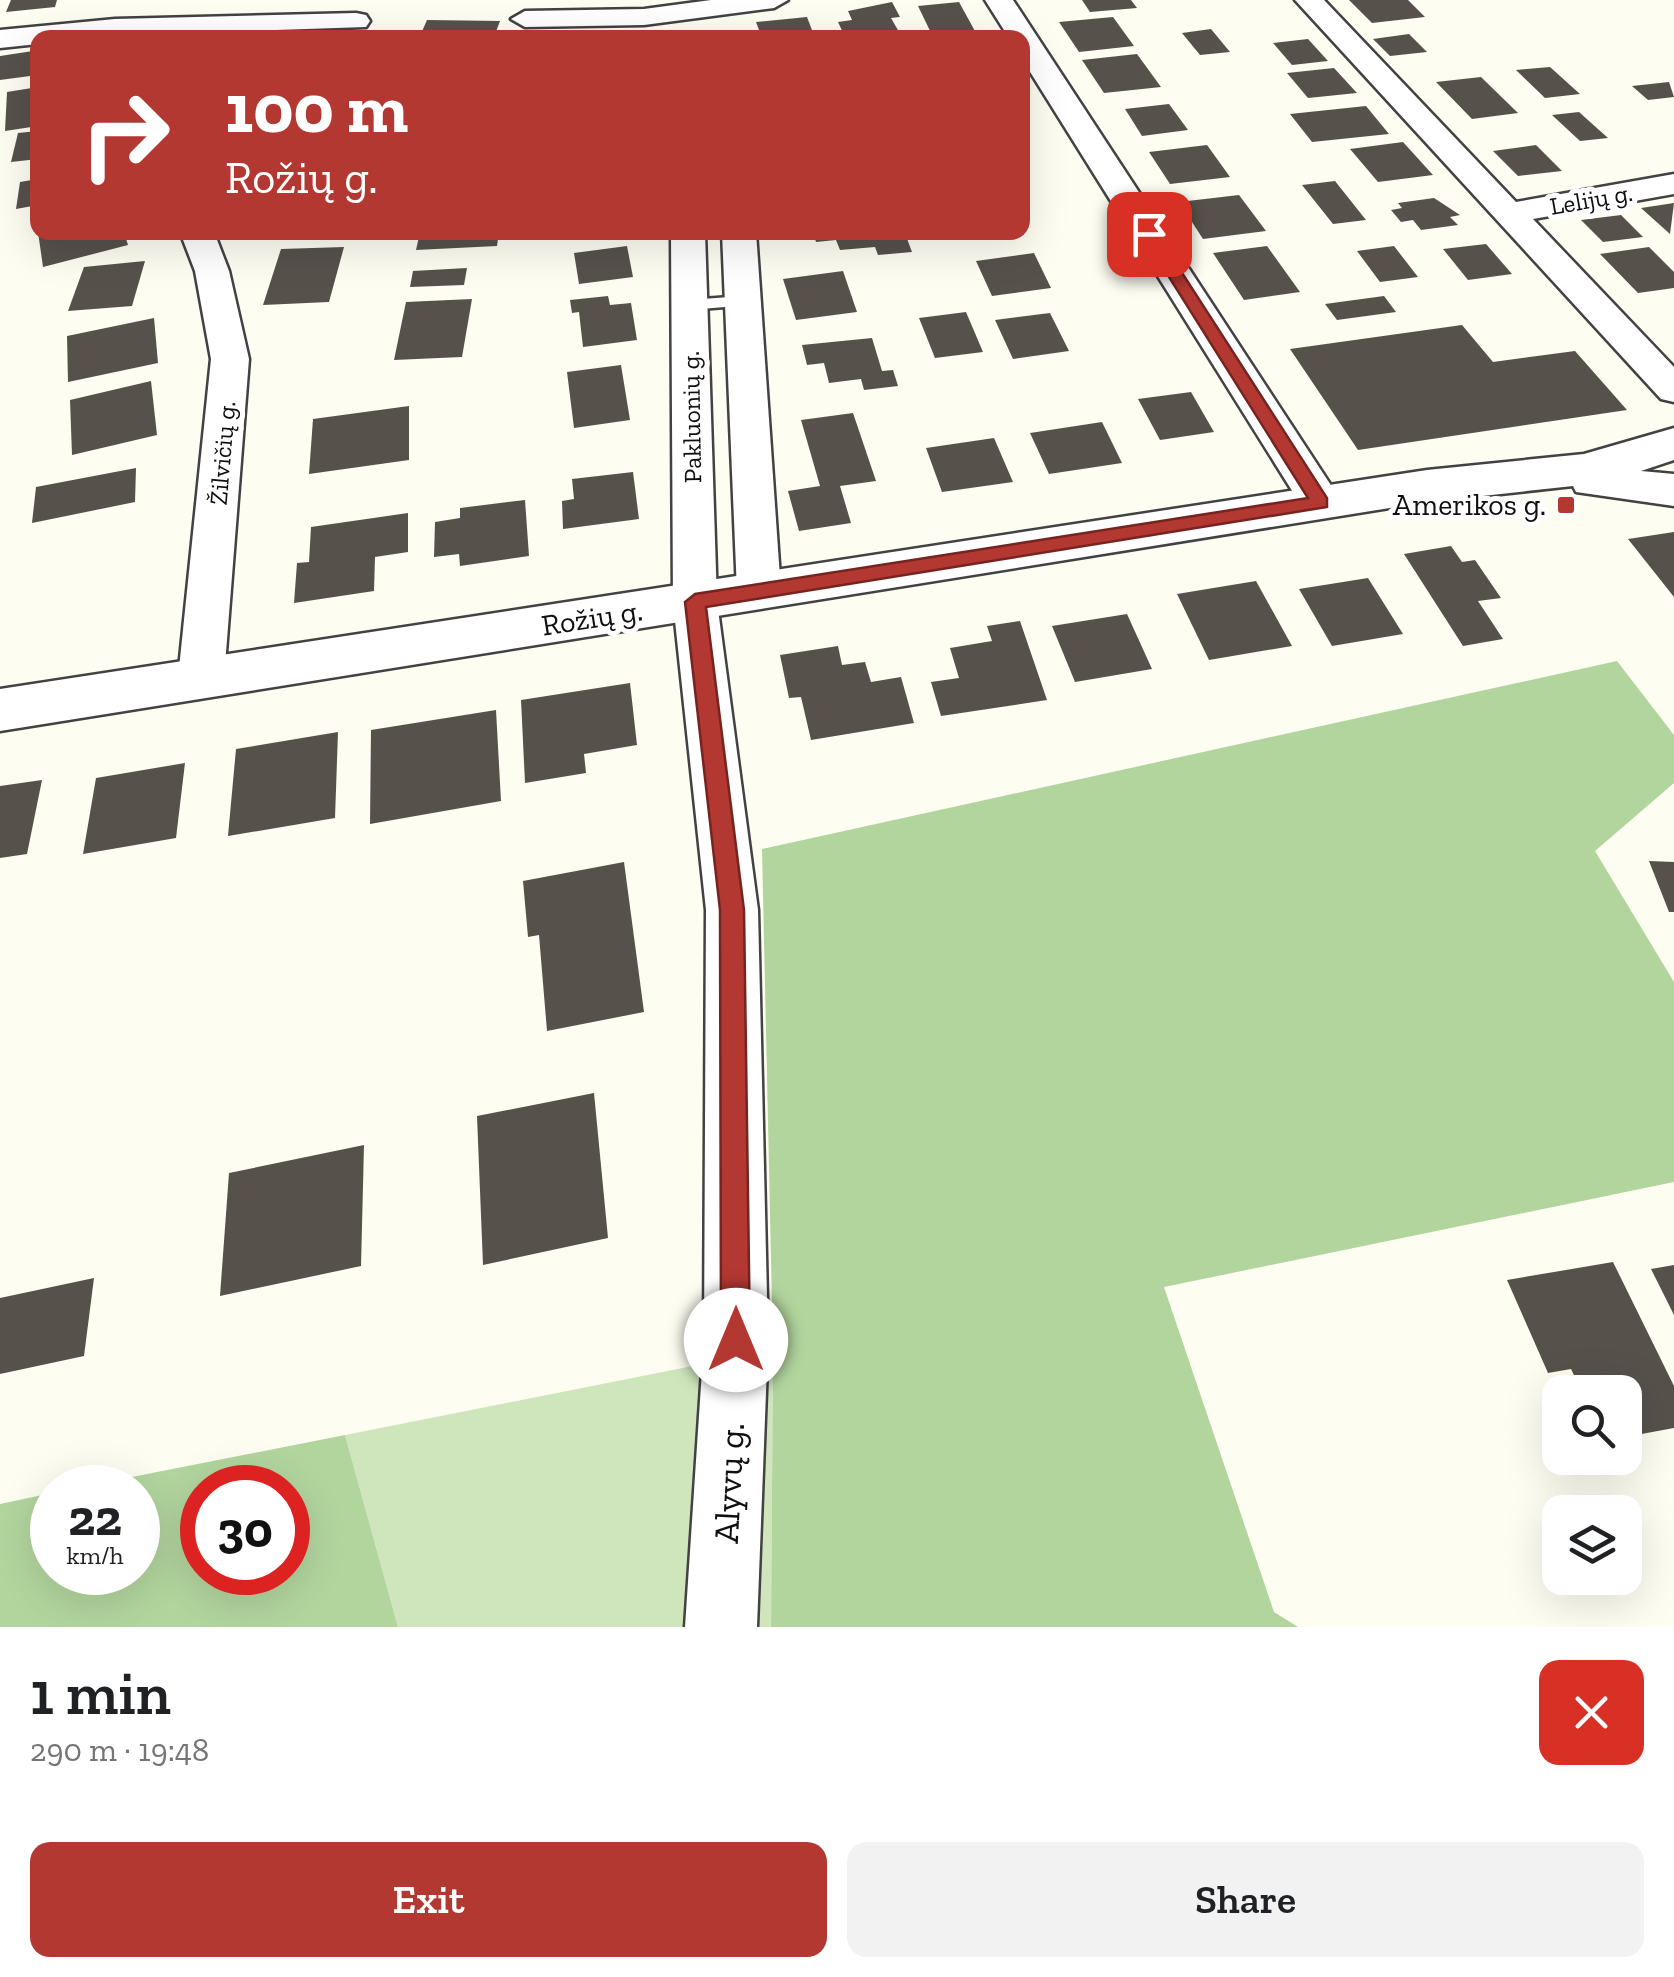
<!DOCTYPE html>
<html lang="en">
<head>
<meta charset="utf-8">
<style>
	:root { --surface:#fff; --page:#f2f2f2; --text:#202124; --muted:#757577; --accent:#b43832 }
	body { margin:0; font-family:"Zilla Slab",serif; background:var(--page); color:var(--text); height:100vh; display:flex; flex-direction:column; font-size:38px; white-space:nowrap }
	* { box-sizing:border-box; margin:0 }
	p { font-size:32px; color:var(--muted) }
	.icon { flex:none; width:55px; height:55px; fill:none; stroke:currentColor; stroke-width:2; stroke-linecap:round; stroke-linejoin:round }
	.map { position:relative; height:1627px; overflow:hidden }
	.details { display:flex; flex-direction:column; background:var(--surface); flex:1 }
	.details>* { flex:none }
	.top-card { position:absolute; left:30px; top:30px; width:1000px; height:210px; border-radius:20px; box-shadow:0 10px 40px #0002; background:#b43832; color:#fff; overflow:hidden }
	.fabs { position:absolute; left:1542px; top:1375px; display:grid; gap:20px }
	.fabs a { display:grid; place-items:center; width:100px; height:100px; border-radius:20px; background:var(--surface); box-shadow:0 10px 40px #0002; font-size:50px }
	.speed { position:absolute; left:30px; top:1465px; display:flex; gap:20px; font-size:50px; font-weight:700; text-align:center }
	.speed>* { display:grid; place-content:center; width:130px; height:130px; border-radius:50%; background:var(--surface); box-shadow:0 10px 40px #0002; line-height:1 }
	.speed small { font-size:25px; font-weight:400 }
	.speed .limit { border:15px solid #d22; background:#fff; color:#111 }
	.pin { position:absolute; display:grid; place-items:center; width:85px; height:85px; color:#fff; margin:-42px; border-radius:20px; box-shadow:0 5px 15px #0006 }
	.me { position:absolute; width:110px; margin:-55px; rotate:0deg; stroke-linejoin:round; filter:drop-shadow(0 0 8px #0008) }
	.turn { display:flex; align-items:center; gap:35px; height:210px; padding:0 30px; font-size:45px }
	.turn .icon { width:130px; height:130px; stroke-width:2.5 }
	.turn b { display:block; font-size:70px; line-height:85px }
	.round { display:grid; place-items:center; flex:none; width:105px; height:105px; border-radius:20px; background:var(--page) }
	.overview { display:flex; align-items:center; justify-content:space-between; height:170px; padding:0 30px }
	h1 { font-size:60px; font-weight:600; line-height:75px }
	.button { display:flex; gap:20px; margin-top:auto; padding:20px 30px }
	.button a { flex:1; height:115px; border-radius:20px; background:var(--accent); color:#fff; font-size:40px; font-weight:600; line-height:115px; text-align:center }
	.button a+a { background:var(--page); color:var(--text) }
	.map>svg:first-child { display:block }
	.green { fill:#cfe6bd }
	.forest { fill:#b2d59e; fill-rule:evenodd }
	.building { fill:#57514c }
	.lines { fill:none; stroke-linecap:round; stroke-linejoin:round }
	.service-casing { stroke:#424242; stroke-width:5 }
	.minor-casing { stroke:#424242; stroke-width:5 }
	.tertiary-casing { stroke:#424242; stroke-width:5 }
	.service { fill:#fff; fill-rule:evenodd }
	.minor { fill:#fff; fill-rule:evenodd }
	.tertiary { fill:#fff; fill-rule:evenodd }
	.route { fill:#b43832; stroke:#752420; stroke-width:2.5 }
	.poi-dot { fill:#b43832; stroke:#fff; stroke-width:4 }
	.labels { text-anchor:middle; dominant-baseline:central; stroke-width:10; stroke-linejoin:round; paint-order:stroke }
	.far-street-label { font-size:25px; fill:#0f0f0f; stroke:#fff }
	.poi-label { font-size:30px; fill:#0f0f0f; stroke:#fff; text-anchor:end }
	.street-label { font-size:30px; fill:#0f0f0f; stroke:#fff }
	.near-street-label { font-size:35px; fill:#0f0f0f; stroke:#fff }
</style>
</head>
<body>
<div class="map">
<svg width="1674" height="1627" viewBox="0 0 1674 1627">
	<rect width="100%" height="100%" fill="#fefdf2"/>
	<!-- green -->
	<path class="green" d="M773,1350l-2,277h-373l-53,-192z"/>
	<!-- forest -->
	<g class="forest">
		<path d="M1617,661l57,74v48l-79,68 79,131v200l-510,105 110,325 24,15h-527l2,-277 -11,-501z"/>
		<path d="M345,1435l53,192h-398v-123l52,-11v79h86v-84l-57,-1zM202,1488h86v84h-86z"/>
	</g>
	<!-- building -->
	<g class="building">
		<path d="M11,0h46l-2,7 -49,5z"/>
		<path d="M1082,0h49l6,8 -47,4z"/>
		<path d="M1349,0h59l17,17 -53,6z"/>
		<path d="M892,2l8,15 -9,1 8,14 -54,5 -7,-15 14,-2 -4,-9z"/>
		<path d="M959,2l17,31 -43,4 -15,-31z"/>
		<path d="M807,17l8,21h-53l-6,-16z"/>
		<path d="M1113,17l21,29 -55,6 -20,-30z"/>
		<path d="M427,20l73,1 -6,16 -74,-1z"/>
		<path d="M1211,29l19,23 -30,3 -18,-22z"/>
		<path d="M1409,34l18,18 -37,4 -17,-17z"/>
		<path d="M1308,39l20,22 -36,4 -19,-22z"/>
		<path d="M33,51l-3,25 -30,4v-24z"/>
		<path d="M1137,54l24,33 -57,6 -22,-33z"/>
		<path d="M1550,67l30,27 -35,4 -29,-28z"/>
		<path d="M1334,68l23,25 -49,5 -21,-25z"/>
		<path d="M1481,77l37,36 -46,6 -36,-37z"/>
		<path d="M1669,82l5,15 -26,3 -16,-14z"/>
		<path d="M38,87v39l-33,5 2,-39z"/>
		<path d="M1169,104l19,26 -46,6 -17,-27z"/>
		<path d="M1366,106l23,28 -77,8 -22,-28z"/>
		<path d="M1579,112l29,26 -28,3 -28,-26z"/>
		<path d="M38,131v28l-27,3 7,-29z"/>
		<path d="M1403,142l30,33 -55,7 -28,-33z"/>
		<path d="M1207,145l23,32 -60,7 -21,-32z"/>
		<path d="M1536,145l26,26 -44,5 -25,-25z"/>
		<path d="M38,179v26l-22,4 4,-27z"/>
		<path d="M1335,181l31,39 -33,4 -31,-39z"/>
		<path d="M1239,195l27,36 -63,8 -24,-37z"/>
		<path d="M1434,198l26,17 -10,2 8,8 -37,5 -8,-10 -12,2 -10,-12 11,-2 -4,-5z"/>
		<path d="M1674,203l-4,31 -29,-26z"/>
		<path d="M1621,215l22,22 -40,5 -22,-22z"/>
		<path d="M38,232h86l4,13 -85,22z"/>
		<path d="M420,232h79l-2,14 -81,4z"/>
		<path d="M813,232h57l2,7 34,-3 6,16 -34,3 -3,-8 -35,3 -4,-10 -20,2z"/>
		<path d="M1486,244l26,30 -44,6 -25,-31z"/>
		<path d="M627,246l6,31 -54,7 -5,-31z"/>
		<path d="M1267,246l33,46 -56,8 -31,-47z"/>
		<path d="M1394,246l24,31 -38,5 -23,-31z"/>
		<path d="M344,247l-15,55 -66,3 18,-56z"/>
		<path d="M1649,247l25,25v16l-36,5 -38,-39z"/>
		<path d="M1034,253l17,35 -59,8 -16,-35z"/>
		<path d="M145,261l-13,45 -64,5 16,-44z"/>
		<path d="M467,268l-3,17 -54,2 3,-16z"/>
		<path d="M843,271l14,41 -61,8 -13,-41z"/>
		<path d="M608,296l2,9 21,-2 6,37 -54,7 -4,-35 -7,1 -2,-13z"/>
		<path d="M1384,296l12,16 -59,8 -12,-16z"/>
		<path d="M472,299l-10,58 -68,3 12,-58z"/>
		<path d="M966,312l17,40 -48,6 -16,-40z"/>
		<path d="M1050,313l19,38 -56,8 -18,-39z"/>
		<path d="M154,318l4,45 -90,19 -1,-46z"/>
		<path d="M1462,325l31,37 82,-11 52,59 -269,40 -68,-101z"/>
		<path d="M872,338l10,33 11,-1 5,16 -34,4 -3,-11 -32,4 -5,-20 -17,2 -5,-20z"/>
		<path d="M621,365l9,55 -56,8 -7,-56z"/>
		<path d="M151,381l6,54 -85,20 -2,-55z"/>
		<path d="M1191,392l23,40 -54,8 -22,-41z"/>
		<path d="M409,406v54l-100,14 4,-55z"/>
		<path d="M853,413l23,68 -36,5 11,37 -52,8 -11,-40 32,-5 -19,-66z"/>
		<path d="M1102,422l20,41 -73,11 -19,-41z"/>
		<path d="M994,438l19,44 -71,10 -16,-44z"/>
		<path d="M136,468l-1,34 -103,21 4,-36z"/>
		<path d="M633,472l6,47 -76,10 -1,-28 12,-2 -2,-20z"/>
		<path d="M525,500l4,56 -69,10 -1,-12 -25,3 1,-35 25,-4v-10z"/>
		<path d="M408,513v39l-33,5 -1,34 -80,12 3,-40 12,-1 2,-35z"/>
		<path d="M1674,532v65l-46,-58z"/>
		<path d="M1451,546l11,16 13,-2 26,38 -23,3 25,38 -40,7 -59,-92z"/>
		<path d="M1368,578l35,56 -71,12 -33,-57z"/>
		<path d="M1256,581l36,65 -83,14 -32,-66z"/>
		<path d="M1127,614l25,55 -77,13 -23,-56z"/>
		<path d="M1020,621l27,79 -106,16 -10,-34 28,-4 -9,-30 42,-7 -5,-15z"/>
		<path d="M838,646l4,19 23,-3 6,20 30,-5 13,46 -103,17 -10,-43 -12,1 -9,-43z"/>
		<path d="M630,683l7,62 -53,9 2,19 -61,10 -4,-83z"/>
		<path d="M496,710l5,91 -131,23 1,-94z"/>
		<path d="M338,732l-3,86 -107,18 8,-87z"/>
		<path d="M185,763l-9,75 -93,16 13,-76z"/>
		<path d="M42,780l-15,74 -27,4v-72z"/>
		<path d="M1649,861l25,1v50h-5z"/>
		<path d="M624,862l20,150 -97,19 -8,-96 -11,2 -5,-56z"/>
		<path d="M594,1093l14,145 -125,27 -6,-149z"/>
		<path d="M364,1145l-3,121 -141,30 9,-123z"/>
		<path d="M1613,1262l61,124v42l-49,9v-45h-43l-11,-23 -23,4 -41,-93z"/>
		<path d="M1674,1265v50l-23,-46z"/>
		<path d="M94,1278l-10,78 -84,18v-76z"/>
	</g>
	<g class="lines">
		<!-- service casing -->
		<g class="service-casing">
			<path id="service" d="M743,296l6,1v8l-60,5 -9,-5 9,-5z"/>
		</g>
		<!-- minor casing -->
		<g class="minor-casing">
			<g id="minor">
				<path d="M711,0h77l-14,8 -130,17 -119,2 -14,-8 14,-8 119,-2z"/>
				<path d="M985,0h28l323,493 6,10 -6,10 -15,5 -15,-5 -284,-454v-21h-13z"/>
				<path d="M1295,0h29l192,202 158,-28v20l-141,25 141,148v35l-13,-3z"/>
				<path d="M356,13l10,2 4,6 -4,6 -328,11v6l-38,4v-18l115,-11z"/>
				<path d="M180,232h34l15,39 20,88 -25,319 -7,13 -16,5 -16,-5 -7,-13 33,-319 -16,-88z"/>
				<path d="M671,232h34l12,370 41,308 10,430 -11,287h-72l19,-287 2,-430 -33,-308z"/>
				<path d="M722,232h34l25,360 -7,12 -15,4 -15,-4 -7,-12z"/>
			</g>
		</g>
		<!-- tertiary casing -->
		<g class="tertiary-casing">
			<path id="tertiary" d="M1674,428v32l-33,11 33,3v32l-98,-14 -3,-6 -146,16 -1427,229v-42l1427,-219 157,-16z"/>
		</g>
		<!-- service -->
		<use href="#service" class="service"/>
		<!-- minor -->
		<use href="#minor" class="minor"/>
		<!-- tertiary -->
		<use href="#tertiary" class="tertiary"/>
	</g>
	<!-- route -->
	<path class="route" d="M1149,230l8,4 170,264v9l-621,100 38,303 6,430 -4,10 -10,4 -11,-4 -4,-10 -1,-430 -35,-308 10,-8 613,-96 -166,-264z"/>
	<!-- markers -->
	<rect class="poi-dot" x="1556" y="495" width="20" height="20" rx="5"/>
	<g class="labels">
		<!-- far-street labels -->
		<g class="far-street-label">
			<text transform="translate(1591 199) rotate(-10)">Lelijų g.</text>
			<text transform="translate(691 417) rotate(-91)">Pakluonių g.</text>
			<text transform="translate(222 453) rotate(-85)">Žilvičių g.</text>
		</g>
		<!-- poi labels -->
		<g class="poi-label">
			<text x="1546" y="505">Amerikos g.</text>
		</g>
		<!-- street labels -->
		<g class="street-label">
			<text transform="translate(592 618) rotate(-9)">Rožių g.</text>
		</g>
		<!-- near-street labels -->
		<g class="near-street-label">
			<text transform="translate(729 1483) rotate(-87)">Alyvų g.</text>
		</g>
	</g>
</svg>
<div class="fabs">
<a><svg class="icon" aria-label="search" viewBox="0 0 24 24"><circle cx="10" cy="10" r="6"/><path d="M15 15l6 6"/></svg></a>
<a><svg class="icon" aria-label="layers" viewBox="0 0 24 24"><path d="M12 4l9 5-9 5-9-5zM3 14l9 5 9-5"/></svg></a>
</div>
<div class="speed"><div>22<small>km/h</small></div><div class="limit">30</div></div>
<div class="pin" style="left:1149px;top:234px;background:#d93025"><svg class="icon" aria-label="arrive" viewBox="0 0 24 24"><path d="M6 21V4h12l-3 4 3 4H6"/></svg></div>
<svg class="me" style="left:736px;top:1340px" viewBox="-20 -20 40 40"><circle r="19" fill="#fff"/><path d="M0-13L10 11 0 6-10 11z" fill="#b43832"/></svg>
<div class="top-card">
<div class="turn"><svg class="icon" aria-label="right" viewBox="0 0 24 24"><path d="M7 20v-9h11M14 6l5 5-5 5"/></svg><div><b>100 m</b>Rožių g.</div></div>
</div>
</div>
<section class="details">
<div class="overview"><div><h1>1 min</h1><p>290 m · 19:48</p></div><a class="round" style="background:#d93025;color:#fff"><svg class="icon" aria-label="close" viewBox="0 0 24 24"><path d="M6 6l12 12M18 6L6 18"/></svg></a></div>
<div class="button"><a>Exit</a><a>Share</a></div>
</section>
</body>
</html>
